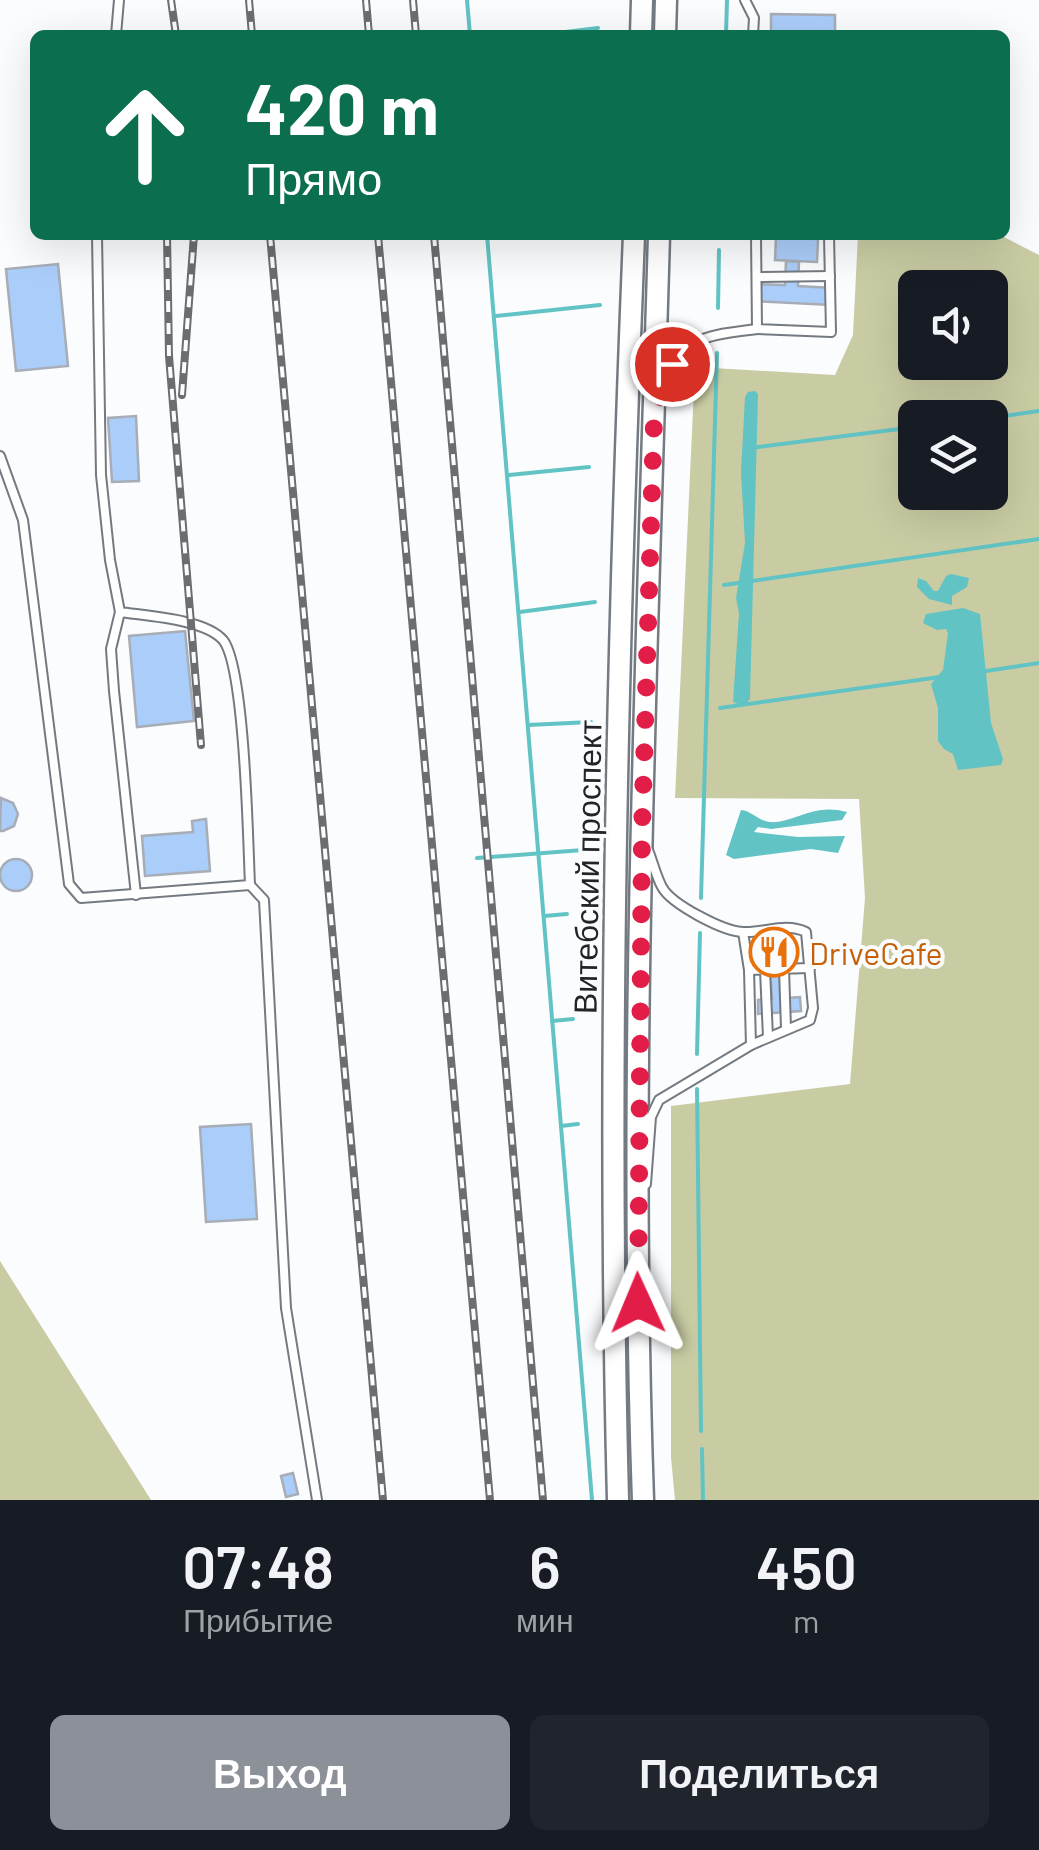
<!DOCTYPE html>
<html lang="ru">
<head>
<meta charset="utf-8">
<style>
	:root { --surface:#171b24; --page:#20242c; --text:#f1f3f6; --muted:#9ea1a6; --accent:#8c9099 }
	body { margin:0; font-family:Barlow,sans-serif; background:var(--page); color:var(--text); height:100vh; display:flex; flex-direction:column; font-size:38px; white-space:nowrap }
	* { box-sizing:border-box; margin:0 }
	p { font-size:32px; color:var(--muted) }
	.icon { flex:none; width:55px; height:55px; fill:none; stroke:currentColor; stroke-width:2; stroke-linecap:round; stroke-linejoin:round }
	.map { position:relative; height:1500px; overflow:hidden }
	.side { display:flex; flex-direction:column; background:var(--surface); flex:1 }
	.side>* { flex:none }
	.guide { position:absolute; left:30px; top:30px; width:980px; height:210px; border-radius:15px; box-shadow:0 10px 40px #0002; background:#0b6e4f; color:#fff; overflow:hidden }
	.buttons { position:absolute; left:898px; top:270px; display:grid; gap:20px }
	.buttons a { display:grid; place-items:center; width:110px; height:110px; border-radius:15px; background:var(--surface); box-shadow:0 10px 40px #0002; font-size:50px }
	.pin { position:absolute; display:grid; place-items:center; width:85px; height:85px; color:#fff; margin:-42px; border:5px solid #fff; border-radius:50%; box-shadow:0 2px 10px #0007 }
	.me { position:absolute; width:110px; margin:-55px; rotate:359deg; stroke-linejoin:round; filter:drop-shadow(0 0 8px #0008) }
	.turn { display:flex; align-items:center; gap:35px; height:210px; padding:0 50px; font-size:45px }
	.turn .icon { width:130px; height:130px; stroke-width:2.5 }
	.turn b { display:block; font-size:70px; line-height:85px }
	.eta { display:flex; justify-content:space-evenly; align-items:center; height:170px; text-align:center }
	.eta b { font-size:60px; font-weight:600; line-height:70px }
	.cta { display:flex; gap:20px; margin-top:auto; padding:20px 50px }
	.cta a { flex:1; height:115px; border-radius:15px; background:var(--accent); color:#fff; font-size:40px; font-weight:600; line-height:115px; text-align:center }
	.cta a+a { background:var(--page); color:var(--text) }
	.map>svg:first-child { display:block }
	.green { fill:#c9cca3; fill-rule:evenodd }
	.water { fill:#62c3c4 }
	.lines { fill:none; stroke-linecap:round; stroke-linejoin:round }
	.stream { stroke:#62c3c4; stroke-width:4 }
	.building { fill:#aacdf9; stroke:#a7adb6; stroke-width:2.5 }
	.lane-casing { stroke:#747a82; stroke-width:12 }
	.secondary-casing { stroke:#747a82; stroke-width:25 }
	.lane { stroke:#fff; stroke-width:8 }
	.secondary { stroke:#fff; stroke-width:20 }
	.rail-casing { stroke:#6b6d70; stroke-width:8 }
	.rail { stroke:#fafcfe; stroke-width:4; stroke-dasharray:11; stroke-linecap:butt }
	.route { stroke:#e11d48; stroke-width:18; stroke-dasharray:0 32.4 }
	.labels { text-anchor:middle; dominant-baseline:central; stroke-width:8; stroke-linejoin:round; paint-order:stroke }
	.street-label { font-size:32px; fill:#222528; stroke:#fafcfe }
	.food-label { font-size:32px; fill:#c56008; stroke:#fafcfe; text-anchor:start }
</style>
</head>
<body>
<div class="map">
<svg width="1039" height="1500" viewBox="0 0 1039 1500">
	<rect width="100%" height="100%" fill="#fafcfe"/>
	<!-- green -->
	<g class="green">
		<path d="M858,235h142l39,20v1245h-364l-4,-43v-351l179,-22 15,-186 -6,-99 -184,-1 20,-431 140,8 18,-40zM915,288h75v74h-75zM915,418h75v74h-75z"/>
		<path d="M0,1261l151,239h-151z"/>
	</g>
	<!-- water -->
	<g class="water">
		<path d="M755,391l3,3 -8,305 -6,7 -11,-4 6,-89 -3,-15 9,-55 -4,-71 4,-75 3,-5z"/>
		<path d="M951,574l18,4 -2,9 -15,9v9l-23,-6 -12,-12 1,-9 8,3 8,10h4l8,-15z"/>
		<path d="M963,608l17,6 11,109 12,36 -2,6 -43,5 -5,-16 -9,-5 -6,-8v-33l-7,-24 12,-14 5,-37 -2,-4 -9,1 -14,-7 3,-9z"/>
		<path d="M741,810c11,1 16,10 28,12 24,2 44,-20 78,-10l-5,8 -71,9 -13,-2 -4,5 44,5 47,-1 -7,17 -27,-4 -77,10 -8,-4z"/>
	</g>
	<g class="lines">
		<!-- stream -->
		<g class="stream">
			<path d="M467,0l3,35"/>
			<path d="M541,35l57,-7"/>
			<path d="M726,35l1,-35"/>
			<path d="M487,235l105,1265"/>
			<path d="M718,308l1,-58"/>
			<path d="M496,316l104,-11"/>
			<path d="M989,418l50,-7"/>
			<path d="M751,448l164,-21"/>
			<path d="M509,475l80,-8"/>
			<path d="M724,585l315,-46"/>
			<path d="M520,612l75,-10"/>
			<path d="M979,672l60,-9"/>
			<path d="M720,708l220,-31"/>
			<path d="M528,725l63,-3"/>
			<path d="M477,858l119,-9"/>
			<path d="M701,898l16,-545"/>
			<path d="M544,916l23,-2"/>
			<path d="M552,1021l21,-2"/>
			<path d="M697,1054l3,-121"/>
			<path d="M697,1089l4,342"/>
			<path d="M561,1126l17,-2"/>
			<path d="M702,1449l1,51"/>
		</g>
	</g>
	<!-- building -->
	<g class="building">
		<path d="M771,14l64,1v20h-64z"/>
		<path d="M776,237l42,2 -1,23 -42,-2z"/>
		<path d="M786,261l13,1 -1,24 34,2 -1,17 -78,-4 1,-17 31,1z"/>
		<path d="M58,264l10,102 -52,5 -10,-102z"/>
		<path d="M136,416l3,65 -27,1 -4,-64z"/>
		<path d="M185,631l9,90 -57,6 -8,-91z"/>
		<path d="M1,798l12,5 5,11 -4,12 -11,5h-3z"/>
		<path d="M206,819l4,52 -65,5 -3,-40 51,-4 -1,-11z"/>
		<circle cx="16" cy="875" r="16"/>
		<path d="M794,944l1,22 -37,2 -1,-22z"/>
		<path d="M783,970l2,28 15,-1 1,14 -43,3v-14l14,-1 -2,-28z"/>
		<path d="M251,1124l6,95 -51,3 -6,-95z"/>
		<path d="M293,1473l5,21 -12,3 -5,-21z"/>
	</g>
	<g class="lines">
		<!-- lane casing -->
		<g class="lane-casing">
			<g id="lane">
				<path d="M745,0l9,18 -1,17"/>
				<path d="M116,35l3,-35"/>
				<path d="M97,235l4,240 9,85 10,52c27,4 85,7 103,28 22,27 25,202 27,245"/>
				<path d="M756,235l1,94 74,3 -2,-97"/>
				<path d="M757,277l73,-1"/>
				<path d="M662,393c18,-57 41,-57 95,-64"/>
				<path d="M0,456l23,64 46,364 12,14 169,-13 14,15 22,408 31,192"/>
				<path d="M120,612l-9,37 3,42 22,204"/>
				<path d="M743,932l6,38 2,75"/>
				<path d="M784,969l2,59"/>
				<path d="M749,970l61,-2"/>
				<path d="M765,970l3,67"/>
				<path d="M646,1184l5,-67 8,-17 92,-55 59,-25 3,-12 -7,-76c-21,-10 -41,1 -62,0 -20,0 -73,-28 -82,-45 -6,-11 -9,-25 -14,-37"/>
			</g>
		</g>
		<!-- secondary casing -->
		<g class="secondary-casing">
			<g id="secondary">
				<path d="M641,35l1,-35"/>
				<path d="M665,35l1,-35"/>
				<path d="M618,1500c-11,-422 -1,-844 16,-1265"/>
				<path d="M643,1500c-15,-422 4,-844 16,-1265"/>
			</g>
		</g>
		<!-- lane -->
		<use href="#lane" class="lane"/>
		<!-- secondary -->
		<use href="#secondary" class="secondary"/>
		<!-- rail casing -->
		<g class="rail-casing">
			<g id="rail">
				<path d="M171,0l5,35"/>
				<path d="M249,0l3,35"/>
				<path d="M366,0l3,35"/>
				<path d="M413,0l3,35"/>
				<path d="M167,235l2,121 32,389"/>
				<path d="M270,235l113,1265"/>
				<path d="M378,235l112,1265"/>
				<path d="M434,235l109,1265"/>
				<path d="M182,395l12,-160"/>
			</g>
		</g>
		<!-- rail -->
		<use href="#rail" class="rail"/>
	</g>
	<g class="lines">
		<!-- route -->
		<path class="route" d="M638,1303l4,-472 12,-410 18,-57"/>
	</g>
	<!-- icons -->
	<defs>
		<g id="restaurant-ring" transform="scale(2.5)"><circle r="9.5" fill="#fafcfe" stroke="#e8710a" stroke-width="1.5"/><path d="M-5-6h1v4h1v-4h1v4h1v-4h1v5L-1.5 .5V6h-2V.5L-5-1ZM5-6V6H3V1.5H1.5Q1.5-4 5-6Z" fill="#e8710a"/></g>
	</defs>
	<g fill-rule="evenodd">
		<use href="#restaurant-ring" x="774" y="952"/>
	</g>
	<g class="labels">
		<!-- street labels -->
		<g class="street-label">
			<text transform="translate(586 867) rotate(-89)">Витебский проспект</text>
		</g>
		<!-- food labels -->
		<g class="food-label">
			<text x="809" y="952">DriveCafe</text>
		</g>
	</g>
</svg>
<div class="buttons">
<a><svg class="icon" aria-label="sound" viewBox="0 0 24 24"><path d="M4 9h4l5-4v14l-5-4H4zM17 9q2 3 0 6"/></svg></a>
<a><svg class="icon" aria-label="layers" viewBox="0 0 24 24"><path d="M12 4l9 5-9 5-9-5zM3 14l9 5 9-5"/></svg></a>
</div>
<div class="pin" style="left:672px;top:364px;background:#d93025"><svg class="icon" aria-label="arrive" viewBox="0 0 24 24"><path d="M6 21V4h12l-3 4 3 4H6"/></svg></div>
<svg class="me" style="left:638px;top:1303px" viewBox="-20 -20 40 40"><path d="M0-17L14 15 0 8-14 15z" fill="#e11d48" stroke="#fff" stroke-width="4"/></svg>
<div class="guide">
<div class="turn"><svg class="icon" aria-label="ahead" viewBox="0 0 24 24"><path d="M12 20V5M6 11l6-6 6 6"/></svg><div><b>420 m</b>Прямо</div></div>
</div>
</div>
<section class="side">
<div class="eta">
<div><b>07:48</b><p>Прибытие</p></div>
<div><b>6</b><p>мин</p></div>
<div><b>450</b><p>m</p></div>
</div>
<div class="cta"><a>Выход</a><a>Поделиться</a></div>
</section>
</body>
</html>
